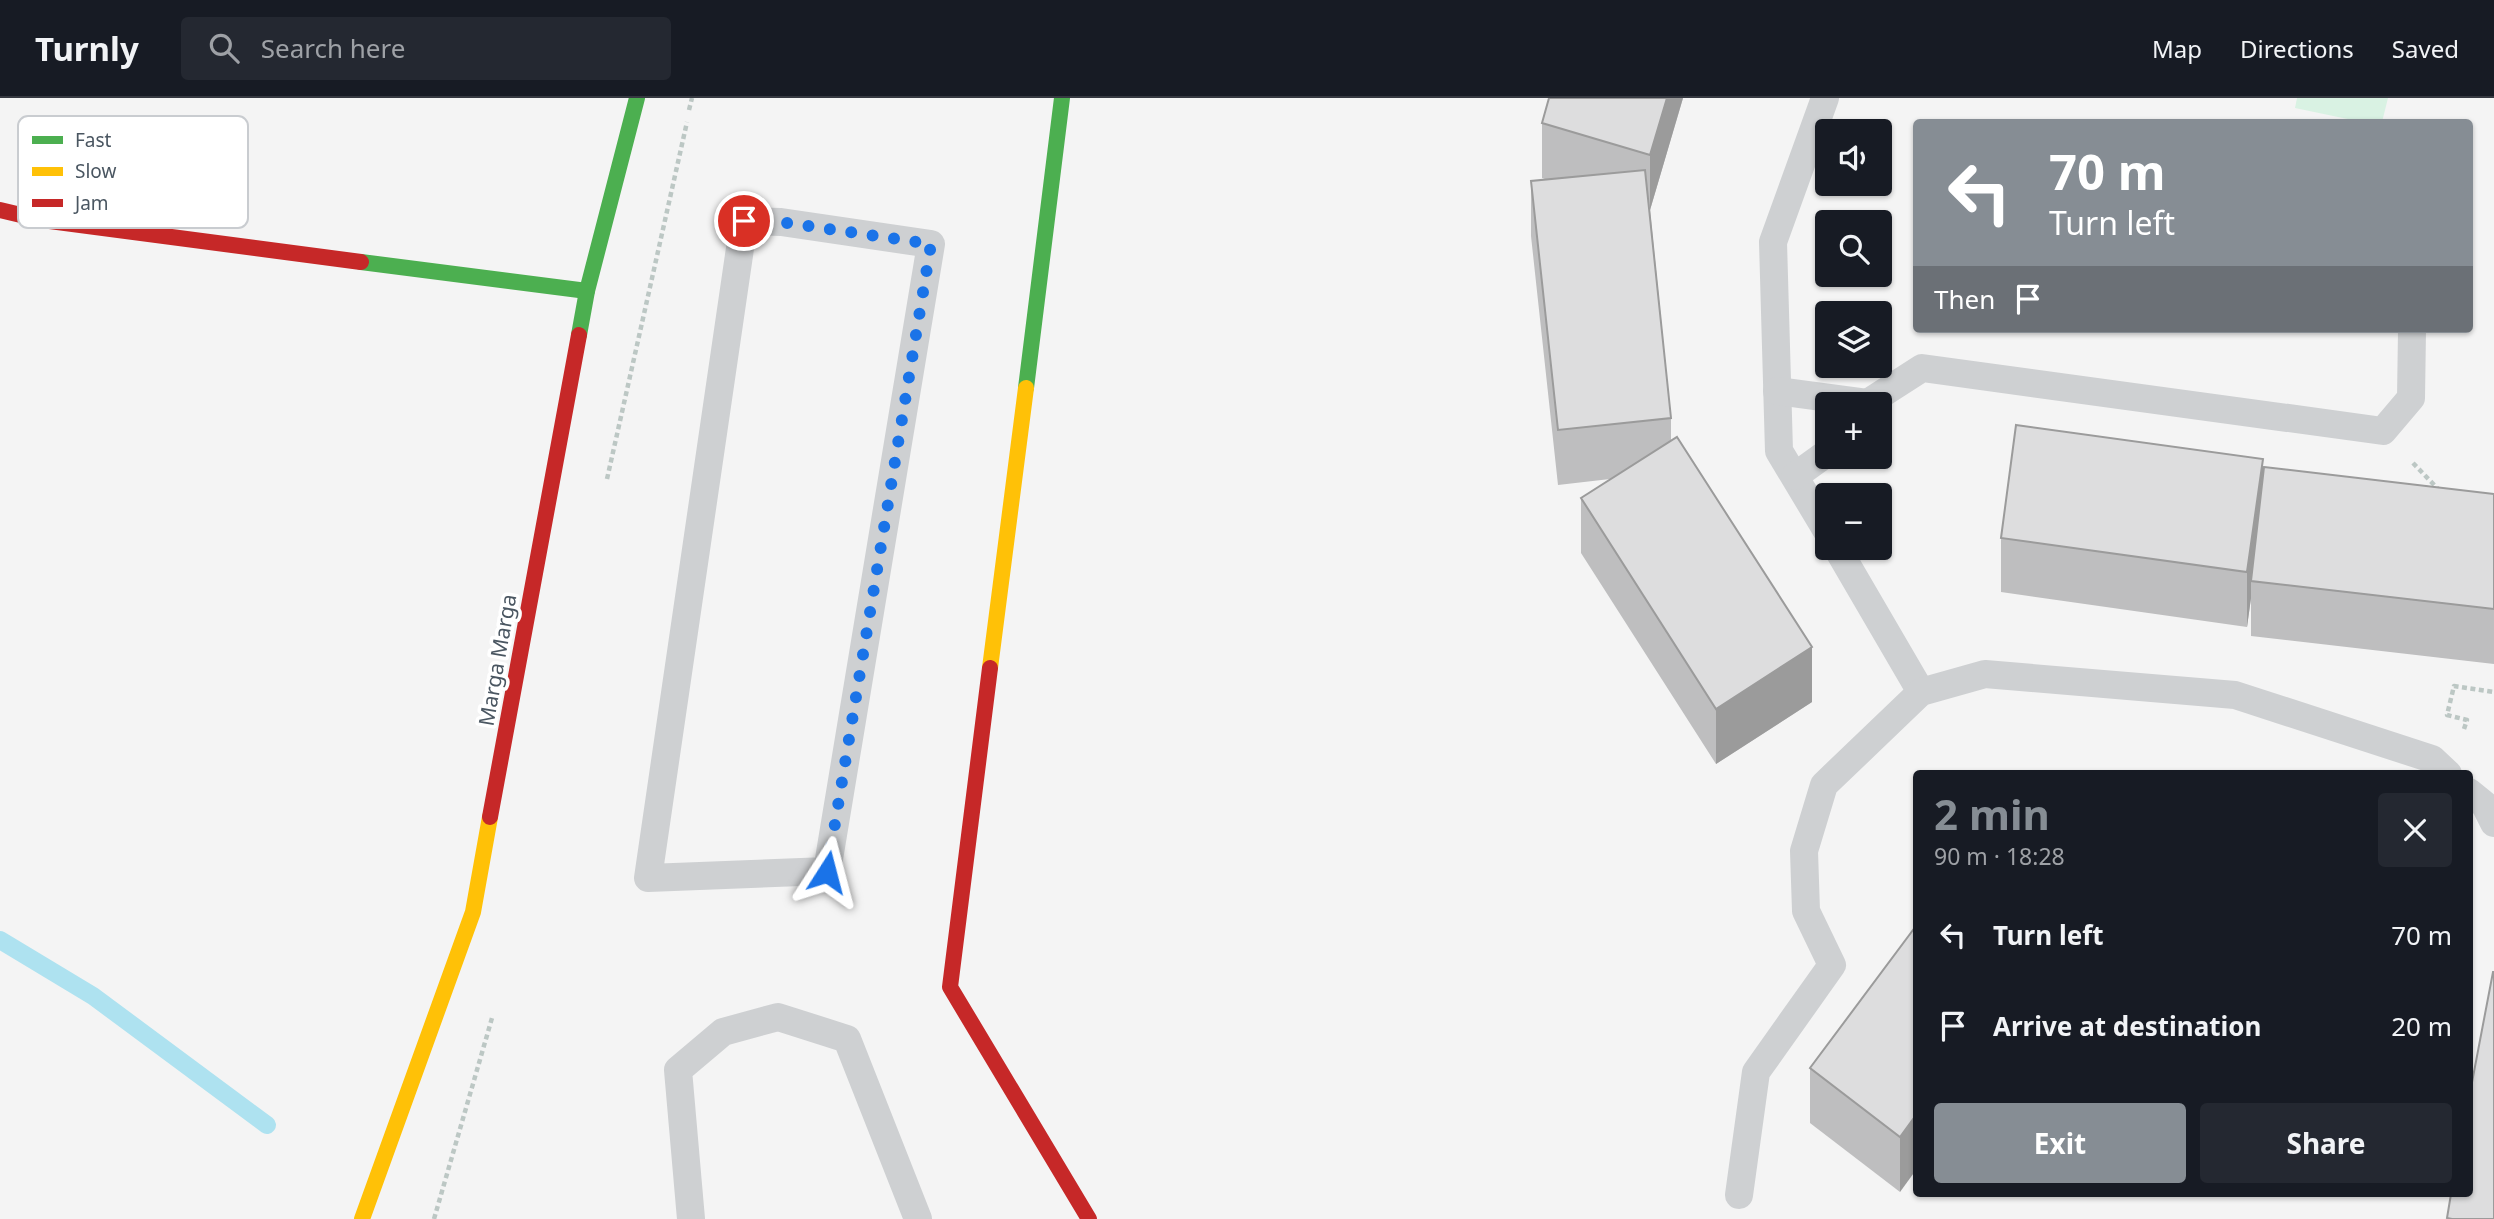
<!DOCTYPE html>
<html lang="en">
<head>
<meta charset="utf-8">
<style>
	:root { --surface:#171b24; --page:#242831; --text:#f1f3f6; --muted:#9ea1a6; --line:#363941; --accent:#868d94 }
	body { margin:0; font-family:"Noto Sans",sans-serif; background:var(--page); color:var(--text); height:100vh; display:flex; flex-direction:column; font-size:26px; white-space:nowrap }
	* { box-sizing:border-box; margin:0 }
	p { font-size:23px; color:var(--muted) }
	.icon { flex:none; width:38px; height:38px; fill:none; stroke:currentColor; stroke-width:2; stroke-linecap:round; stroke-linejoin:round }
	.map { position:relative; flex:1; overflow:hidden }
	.panel { position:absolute; left:1913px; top:672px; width:560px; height:427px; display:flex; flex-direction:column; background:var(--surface); border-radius:7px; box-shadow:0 2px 5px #0004 }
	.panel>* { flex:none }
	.guide { position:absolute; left:1913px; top:21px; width:560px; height:214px; border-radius:7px; box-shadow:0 2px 5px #0004; background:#868d94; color:#fff; overflow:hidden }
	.fabs { position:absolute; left:1815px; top:21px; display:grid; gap:14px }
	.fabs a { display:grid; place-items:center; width:77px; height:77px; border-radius:7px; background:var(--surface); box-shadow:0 2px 5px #0004; font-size:35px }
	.pin { position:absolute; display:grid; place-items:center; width:60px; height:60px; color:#fff; margin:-30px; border:4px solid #fff; border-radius:50%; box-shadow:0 2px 7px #0007 }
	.me { position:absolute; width:77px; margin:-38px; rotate:9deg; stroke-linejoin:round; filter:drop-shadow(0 0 5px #0008) }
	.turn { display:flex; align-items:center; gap:24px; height:147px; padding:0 21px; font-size:32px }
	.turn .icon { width:91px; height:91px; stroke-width:2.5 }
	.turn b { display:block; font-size:49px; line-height:60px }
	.then { display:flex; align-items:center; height:66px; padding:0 21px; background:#0003; gap:14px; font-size:26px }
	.round { display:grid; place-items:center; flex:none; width:74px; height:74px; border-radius:7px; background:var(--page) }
	.head { display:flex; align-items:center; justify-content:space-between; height:119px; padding:0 21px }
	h1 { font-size:42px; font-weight:700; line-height:52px; color:var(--accent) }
	.primary-button { display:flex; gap:14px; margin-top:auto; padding:14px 21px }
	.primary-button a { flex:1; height:80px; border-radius:7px; background:var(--accent); color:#fff; font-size:28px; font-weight:700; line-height:80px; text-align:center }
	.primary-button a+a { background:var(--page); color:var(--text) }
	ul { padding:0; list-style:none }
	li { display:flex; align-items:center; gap:21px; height:91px; padding:0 21px }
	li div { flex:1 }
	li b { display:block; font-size:26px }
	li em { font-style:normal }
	header { display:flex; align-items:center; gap:42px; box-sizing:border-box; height:98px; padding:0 35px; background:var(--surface); border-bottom:2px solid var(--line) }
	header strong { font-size:33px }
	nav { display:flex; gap:38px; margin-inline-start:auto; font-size:24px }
	.search { width:490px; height:63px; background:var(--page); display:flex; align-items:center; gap:18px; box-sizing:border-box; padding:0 24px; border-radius:7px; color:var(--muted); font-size:26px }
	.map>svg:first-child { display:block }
	.park { fill:#d9f2e3 }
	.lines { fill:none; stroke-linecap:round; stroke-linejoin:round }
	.stream { stroke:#aee2f0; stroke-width:18 }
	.path { stroke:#bcc7c4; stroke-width:4.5; stroke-dasharray:5 3.5; stroke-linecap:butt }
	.lane { stroke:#ced0d2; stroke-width:28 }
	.fast { stroke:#4caf50; stroke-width:16 }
	.slow { stroke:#ffc107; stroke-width:16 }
	.jam { stroke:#c62828; stroke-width:16 }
	.wall { fill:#bebebf }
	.shaded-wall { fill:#9b9b9b }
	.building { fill:#ddddde; stroke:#9b9b9b; stroke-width:2 }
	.route { stroke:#1a73e8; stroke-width:12; stroke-dasharray:0 21.6 }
	.labels { text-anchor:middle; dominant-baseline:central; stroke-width:7; stroke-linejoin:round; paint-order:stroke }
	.street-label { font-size:21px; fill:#4a5661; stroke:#fff }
	.key { fill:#fff; stroke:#c9ccd0; stroke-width:2 }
	.key-label { font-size:19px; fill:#4a5661 }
</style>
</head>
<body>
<header>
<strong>Turnly</strong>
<div class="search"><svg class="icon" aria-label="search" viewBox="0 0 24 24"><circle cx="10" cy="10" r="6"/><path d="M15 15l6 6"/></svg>Search here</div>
<nav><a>Map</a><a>Directions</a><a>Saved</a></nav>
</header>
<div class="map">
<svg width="2494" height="1121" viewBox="0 0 2494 1121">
	<rect width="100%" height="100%" fill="#f4f4f4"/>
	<!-- park -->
	<path class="park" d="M2297,0h91l-6,24h-20l-67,-14z"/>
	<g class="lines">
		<!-- stream -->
		<path class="stream" d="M0,842l93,56 174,129"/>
		<!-- path -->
		<g class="path">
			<path d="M689,12l3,-12"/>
			<path d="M2413,365l28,29"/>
			<path d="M607,381l80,-357"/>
			<path d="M2464,631l3,-9 -20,-5 7,-29 40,6"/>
			<path d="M434,1121l58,-201"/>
		</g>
		<!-- lane -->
		<g class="lane">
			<path d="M1825,0l-52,144 6,209 48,80"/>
			<path d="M744,123l37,1 150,22 -104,627 -179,7z"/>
			<path d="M1777,293l90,12"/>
			<path d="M1866,306l56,-36 461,63 28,-33 1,-67"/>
			<path d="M1795,378l32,-23"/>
			<path d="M1837,450l84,144"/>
			<path d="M2469,694l16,13 9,18"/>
			<path d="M1739,1097l17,-123 76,-107 -26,-54 -2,-60 20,-66 97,-93 64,-18 250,21 197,64 16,15"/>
			<path d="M691,1121l-13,-149 45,-38 55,-15 69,22 71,180"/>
		</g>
		<!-- fast -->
		<g class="fast">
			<path d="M361,164l226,29"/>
			<path d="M579,237l8,-44 50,-193"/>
			<path d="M1026,290l36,-290"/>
		</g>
		<!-- slow -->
		<g class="slow">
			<path d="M990,570l36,-280"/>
			<path d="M362,1121l111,-307 17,-95"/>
		</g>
		<!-- jam -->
		<g class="jam">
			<path d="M0,112l42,10 319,42"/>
			<path d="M990,570l-40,319 139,232"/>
			<path d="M490,719l89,-482"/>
		</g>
	</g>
	<!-- wall -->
	<g class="wall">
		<path d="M1683,0l-33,112 21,208v22l141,262 -96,62 -135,-211v-55l29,-19 -52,6 -27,-249v-55l17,-1 -6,-2v-55z"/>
		<path d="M2263,378l231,18v170l-243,-28v-38l-4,29 -246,-35v-54z"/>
		<path d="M1916,828l-16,266 -90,-69v-55z"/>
	</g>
	<!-- shaded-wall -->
	<g class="shaded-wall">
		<path d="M1667,0h16l-33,112v-55z"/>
		<path d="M2263,361v55l-12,67v17l-4,29v-55z"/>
		<path d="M1812,549v55l-96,62v-55z"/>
		<path d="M1916,1017v55l-16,22v-55z"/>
	</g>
	<!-- building -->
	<g class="building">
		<path d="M1549,0h118l-17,57 -108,-32z"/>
		<path d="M1645,72l26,248 -113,12 -27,-249z"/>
		<path d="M2016,327l247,34 -16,113 -246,-34z"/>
		<path d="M1677,339l135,210 -96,62 -135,-211z"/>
		<path d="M2264,369l230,27v115l-243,-28z"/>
		<path d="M1916,828v189l-16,22 -90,-69z"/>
		<path d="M2493,874h1v247h-42l-5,-1 4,-24h18v-96z"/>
	</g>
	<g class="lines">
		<!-- route -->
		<path class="route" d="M744,123l37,1 150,22 -104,628"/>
	</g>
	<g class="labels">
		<!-- street labels -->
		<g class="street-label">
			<text transform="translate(497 562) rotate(-80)">Marga Marga</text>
		</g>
	</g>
	<!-- legend -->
	<rect x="18" y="18" width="230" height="112" rx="10" class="key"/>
	<rect x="32" y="38" width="31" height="8" fill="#4caf50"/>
	<rect x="32" y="69" width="31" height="9" fill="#ffc107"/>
	<rect x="32" y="101" width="31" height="8" fill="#c62828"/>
	<g class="key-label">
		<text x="75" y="49">Fast</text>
		<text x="75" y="80">Slow</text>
		<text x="75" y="112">Jam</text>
	</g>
</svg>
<div class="fabs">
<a><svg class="icon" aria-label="sound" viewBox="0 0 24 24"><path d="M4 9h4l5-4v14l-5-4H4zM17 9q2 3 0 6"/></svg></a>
<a><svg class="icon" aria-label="search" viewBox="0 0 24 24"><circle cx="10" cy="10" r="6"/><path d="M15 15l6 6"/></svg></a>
<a><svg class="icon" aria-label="layers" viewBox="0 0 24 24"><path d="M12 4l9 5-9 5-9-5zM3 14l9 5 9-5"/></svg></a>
<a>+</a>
<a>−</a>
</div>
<div class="pin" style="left:744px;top:123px;background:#d93025"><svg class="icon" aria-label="arrive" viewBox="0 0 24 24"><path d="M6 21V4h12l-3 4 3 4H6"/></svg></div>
<svg class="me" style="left:827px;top:774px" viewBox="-20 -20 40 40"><path d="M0-17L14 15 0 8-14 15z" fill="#1a73e8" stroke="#fff" stroke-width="4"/></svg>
<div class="guide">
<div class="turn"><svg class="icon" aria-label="left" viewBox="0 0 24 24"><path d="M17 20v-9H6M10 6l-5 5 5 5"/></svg><div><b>70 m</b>Turn left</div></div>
<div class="then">Then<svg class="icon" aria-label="arrive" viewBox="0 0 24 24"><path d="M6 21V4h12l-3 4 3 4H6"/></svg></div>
</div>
<section class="panel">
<div class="head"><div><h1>2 min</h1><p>90 m · 18:28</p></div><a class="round"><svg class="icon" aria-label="close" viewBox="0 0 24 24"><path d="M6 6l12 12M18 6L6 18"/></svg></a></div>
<ul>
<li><svg class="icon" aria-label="left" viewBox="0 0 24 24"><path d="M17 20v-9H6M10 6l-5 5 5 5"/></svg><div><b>Turn left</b></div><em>70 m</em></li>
<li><svg class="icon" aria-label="arrive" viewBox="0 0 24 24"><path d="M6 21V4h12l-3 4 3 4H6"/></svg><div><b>Arrive at destination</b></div><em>20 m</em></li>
</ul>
<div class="primary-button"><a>Exit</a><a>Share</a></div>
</section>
</div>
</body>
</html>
